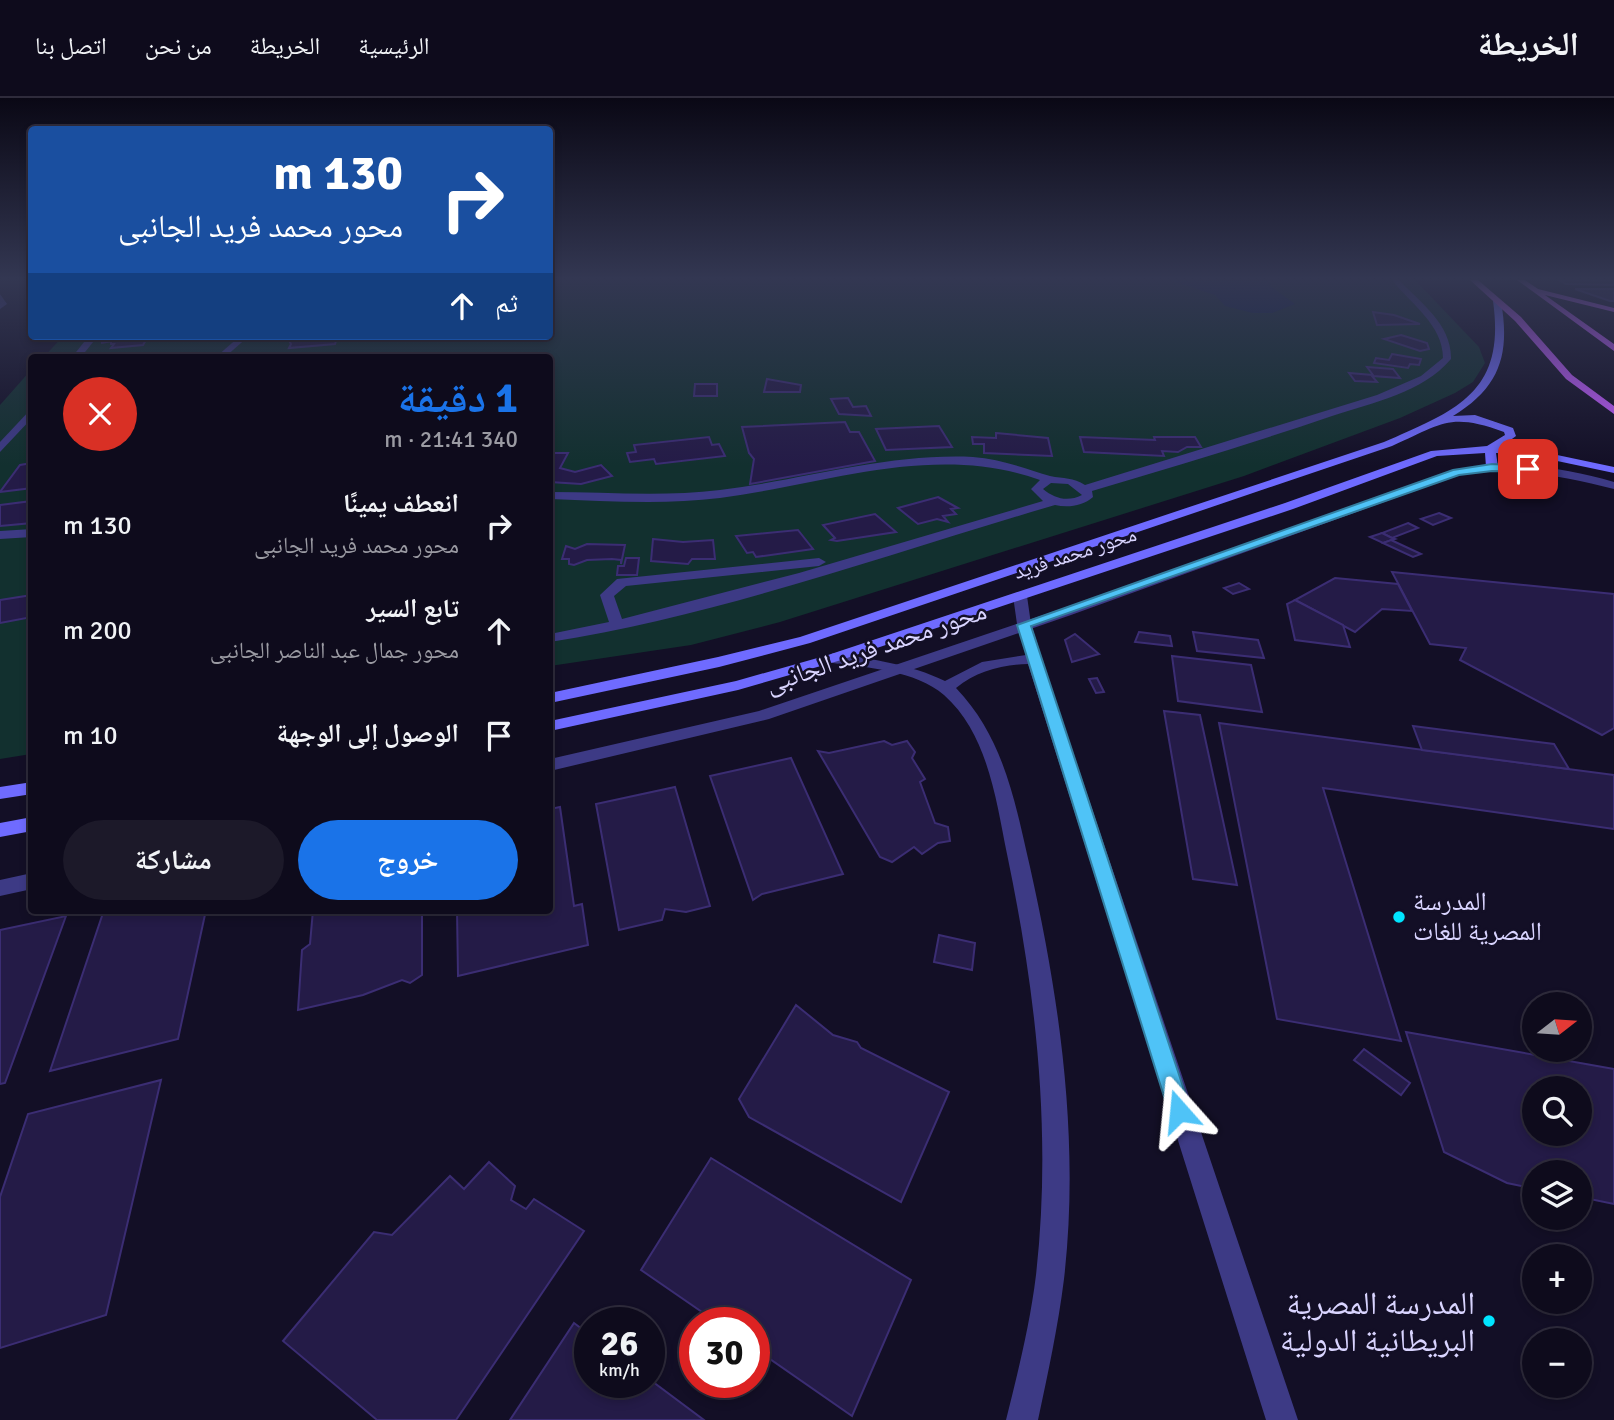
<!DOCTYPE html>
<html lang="ar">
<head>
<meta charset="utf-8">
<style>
	:root { --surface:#0e0b1c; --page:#1c1929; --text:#f1f3f6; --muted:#9b9ba3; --line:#2e2b3b; --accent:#1a73e8 }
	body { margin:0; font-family:Signika,"Noto Naskh Arabic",sans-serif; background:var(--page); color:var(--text); direction:rtl; height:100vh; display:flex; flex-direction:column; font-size:26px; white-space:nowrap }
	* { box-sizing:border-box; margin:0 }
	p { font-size:23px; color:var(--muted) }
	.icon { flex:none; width:38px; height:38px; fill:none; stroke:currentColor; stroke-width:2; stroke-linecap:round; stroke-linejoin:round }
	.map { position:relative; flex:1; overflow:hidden; direction:ltr }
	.details { position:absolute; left:28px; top:256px; width:525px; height:560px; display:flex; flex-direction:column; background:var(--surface); border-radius:7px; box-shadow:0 4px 10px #0003,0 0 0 2px var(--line); direction:rtl }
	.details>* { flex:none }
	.guide { position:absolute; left:28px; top:28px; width:525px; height:214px; border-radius:7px; box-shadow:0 4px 10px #0003,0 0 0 2px var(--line); direction:rtl; background:#1a4fa0; color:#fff; overflow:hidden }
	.needle { width:46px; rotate:73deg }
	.buttons { position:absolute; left:1522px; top:894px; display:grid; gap:14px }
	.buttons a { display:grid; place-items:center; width:70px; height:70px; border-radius:50%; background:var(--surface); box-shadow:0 4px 10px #0003,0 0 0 2px var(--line); font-size:35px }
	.speed { position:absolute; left:574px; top:1209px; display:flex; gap:14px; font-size:35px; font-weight:700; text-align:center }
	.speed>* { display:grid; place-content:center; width:91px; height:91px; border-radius:50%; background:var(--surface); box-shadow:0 4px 10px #0003,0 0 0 2px var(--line); line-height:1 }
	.speed small { font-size:18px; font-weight:400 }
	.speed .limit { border:10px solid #d22; background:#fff; color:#111 }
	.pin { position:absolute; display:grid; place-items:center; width:60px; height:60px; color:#fff; margin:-30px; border-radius:14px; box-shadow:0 4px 10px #0006 }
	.me { position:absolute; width:77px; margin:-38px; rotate:342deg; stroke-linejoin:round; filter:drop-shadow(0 0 5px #0008) }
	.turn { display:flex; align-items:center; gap:24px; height:147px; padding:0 35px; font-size:32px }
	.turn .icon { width:91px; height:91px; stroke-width:2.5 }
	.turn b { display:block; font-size:49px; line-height:60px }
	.then { display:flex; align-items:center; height:66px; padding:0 35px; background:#0003; gap:14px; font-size:26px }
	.round { display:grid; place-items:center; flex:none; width:74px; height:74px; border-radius:37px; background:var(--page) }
	.overview { display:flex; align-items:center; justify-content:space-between; height:119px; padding:0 35px }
	h1 { font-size:42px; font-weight:800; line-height:52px; color:var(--accent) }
	.primary-button { display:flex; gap:14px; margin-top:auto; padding:14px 35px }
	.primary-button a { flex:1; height:80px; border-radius:42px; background:var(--accent); color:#fff; font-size:28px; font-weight:800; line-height:80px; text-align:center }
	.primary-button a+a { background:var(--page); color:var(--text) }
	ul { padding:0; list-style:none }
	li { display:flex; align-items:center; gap:21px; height:105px; padding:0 35px }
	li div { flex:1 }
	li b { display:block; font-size:26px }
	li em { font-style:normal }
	header { display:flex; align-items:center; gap:42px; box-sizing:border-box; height:98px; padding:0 35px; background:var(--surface); border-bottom:2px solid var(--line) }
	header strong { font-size:33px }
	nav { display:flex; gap:38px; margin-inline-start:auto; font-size:24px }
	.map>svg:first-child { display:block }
	.green { fill:#12302f }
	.water { fill:#0c2248 }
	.building { fill:#241b47; stroke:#3b2d73; stroke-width:2; fill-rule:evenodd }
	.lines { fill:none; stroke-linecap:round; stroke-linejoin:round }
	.minor { fill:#3d3a85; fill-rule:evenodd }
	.tertiary { fill:#3d3a85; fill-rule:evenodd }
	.secondary { fill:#6f6bff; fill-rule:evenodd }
	.primary { fill:#c25bff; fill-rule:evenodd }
	.route { fill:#4fc3f7; stroke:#337fa1; stroke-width:2 }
	.poi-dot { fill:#00e5ff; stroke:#130f26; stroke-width:2.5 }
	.labels { text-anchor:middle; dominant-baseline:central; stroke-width:5; stroke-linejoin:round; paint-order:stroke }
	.far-street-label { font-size:21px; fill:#d9d4ff; stroke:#130f26 }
	.street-label { font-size:26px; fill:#d9d4ff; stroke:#130f26 }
	.poi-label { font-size:26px; fill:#d9d4ff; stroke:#130f26; text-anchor:start }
	.near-poi-label { font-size:32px; fill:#d9d4ff; stroke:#130f26; text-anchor:end }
</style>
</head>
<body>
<header>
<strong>الخريطة</strong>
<nav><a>الرئيسية</a><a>الخريطة</a><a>من نحن</a><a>اتصل بنا</a></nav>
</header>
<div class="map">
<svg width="1614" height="1322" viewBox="0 0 1614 1322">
	<rect width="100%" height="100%" fill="#130f26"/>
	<!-- green -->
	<g class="green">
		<path d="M550,182h865l64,67 6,16 -12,19 -18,11 -55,25 -156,58 -464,146 -89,23 -141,21v-309h-506l19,-21h487z"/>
		<path d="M31,272v384l-31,5v-354z"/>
	</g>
	<!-- water -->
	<path class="water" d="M1270,182l-1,5 26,19 -23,9h-19l-28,-7 -10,-11 -42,-14z"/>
	<!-- building -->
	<g class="building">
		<path d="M1559,182h55v5l-48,-1z"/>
		<path d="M1575,191h39v12h-4z"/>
		<path d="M1373,214l21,3 26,9 -43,1z"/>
		<path d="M1401,237l26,8 2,6 -9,2 -36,-12z"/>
		<path d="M151,238l-7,4h2l-3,5 -32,3 3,-4h-3v-3l-10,2 18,-3v-3z"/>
		<path d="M345,238l-8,2 -2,6 -46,4 2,-4 -4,-7z"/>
		<path d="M1392,256l29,5 -2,6 -9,-1 -2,4 -34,-5 2,-5 13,2z"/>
		<path d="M1367,269l26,2 7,9 -28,-2 5,6 -22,-1 -6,-8 24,2z"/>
		<path d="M767,281l34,6 -1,7h-36z"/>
		<path d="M695,286h22v12h-23z"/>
		<path d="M848,300l5,9 13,-1 5,10 -32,-2 -8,-15z"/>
		<path d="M845,324l5,10h9l16,29 -125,23 4,-25 -5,-6 -7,-26z"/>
		<path d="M939,328l13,21 -66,3 -10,-21z"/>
		<path d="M996,335l52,5 4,18 -68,-3v-9h-11l-1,-7 24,1z"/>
		<path d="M709,339l3,8 7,-1 6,12 -69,8 -2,-5 -24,3 -3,-9 9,-1 -2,-7z"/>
		<path d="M1080,339l75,3 -1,-3h41l6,10h-14l-9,5 -16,-1 2,5 -80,-4z"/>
		<path d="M550,355h18l-8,15 15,4 26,-7 11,11 -31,8 -31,-2z"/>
		<path d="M32,365v25l-32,4 20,-27z"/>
		<path d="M938,399l20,11 -7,1 5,5 -13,2 5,6 -11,-3 -19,5 -20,-16z"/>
		<path d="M32,403v22l-32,3v-21z"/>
		<path d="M1439,415l12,5 -18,7 -12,-6z"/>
		<path d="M875,416l21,18 -59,9 -6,-1 4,-2 -12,-13z"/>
		<path d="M1408,425l10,5 -26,10 -10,-5z"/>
		<path d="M798,432l15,19 -57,8 -3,-5 -6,1 -11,-17z"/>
		<path d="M1382,435l10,5 3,1 -12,4 -13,-6z"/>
		<path d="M653,441l30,3 30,-2 2,19h-23l-4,5 -37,-3z"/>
		<path d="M1391,442l30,14 -8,3 -30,-14z"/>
		<path d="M587,446l38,1 -4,19v-4l-9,-1 -25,1 -13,5 -5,-1v-5h-7l4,-13 9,3z"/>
		<path d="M626,460h13l-2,17h-20l1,-9h6z"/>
		<path d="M1392,474l222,22v134l-12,7 -142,-75 6,-12 -36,-4z"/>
		<path d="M1335,480l63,6 14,27 -30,-2 -27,23 -60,-32z"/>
		<path d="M1239,485l10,6 -16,5 -9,-6z"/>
		<path d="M32,497v22l-32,6v-23z"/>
		<path d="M1295,502l48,25 7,22 -55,-7 -8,-36z"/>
		<path d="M1139,534l31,4 2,10 -37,-4z"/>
		<path d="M1193,534l65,8 6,18 -67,-7z"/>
		<path d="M1075,536l24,20 -27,8 -7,-22z"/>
		<path d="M1172,558l79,9 11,47 -84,-11z"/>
		<path d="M1097,580l7,14 -8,1 -7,-14z"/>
		<path d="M1164,613l36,4 37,170 -44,-6z"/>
		<path d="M1219,625l395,52v54l-291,-41 78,253 -124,-22z"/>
		<path d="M1413,628l141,18 15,25 -147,-19z"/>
		<path d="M884,643l8,4 15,-4 8,11 -3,6 13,21 -5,3 15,41 13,4 2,14 -12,2 -16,11 -8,-7 -22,15 -12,-5 -62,-106 11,2z"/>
		<path d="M791,660l52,116 -81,20 -9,6 -43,-124z"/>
		<path d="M675,689l35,119 -24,6 -21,-3 -3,11 -43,10 -23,-126z"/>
		<path d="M560,709l14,99 8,-2 6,41 -130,31 -1,-66h93v-101z"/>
		<path d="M104,812h102l-28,129 -128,32z"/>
		<path d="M313,812h109v65l-12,8 -8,-3 -39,15 -65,15 4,-60 8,-6z"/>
		<path d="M66,818l-61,167 -5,1v-154z"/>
		<path d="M939,837l36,8 -3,27 -38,-8z"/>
		<path d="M796,907l37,30 24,7 4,6 88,44 -48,110 -152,-85 -10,-18z"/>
		<path d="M1406,934l208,37v135l-34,-7v-25h-45v17l-28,-6 -63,-31zM1535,990h45v46h-45z"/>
		<path d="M1364,951l46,34 -9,12 -47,-35z"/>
		<path d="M161,982l-55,235 -106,33v-151l28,-83z"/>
		<path d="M711,1060l200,122 -59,136 -98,-68v-25h-36l-77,-53z"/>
		<path d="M489,1064l26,24 -4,14 15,9 8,-10 50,32 -128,189h-79l-94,-79 91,-109 18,3 58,-59 14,13z"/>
		<path d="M574,1225l16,12v47h59v-3l55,41h-194z"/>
	</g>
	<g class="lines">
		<!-- minor -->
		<g class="minor">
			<path d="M1392,182h7c22,23 53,45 52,79 -29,34 -77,43 -119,57 -79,27 -159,51 -240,75l1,6c-10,9 -25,11 -38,8 -167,49 -335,110 -505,137v-8l59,-12 -9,-27 17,-16 202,-21 7,4 -7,4 -193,20 -12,10 8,23 177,-46 244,-72 -12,-12 9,-9c-105,-38 -214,4 -320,18 -56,7 -113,3 -170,1v-7c56,0 113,5 170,-2 84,-10 167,-37 253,-33 27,2 51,11 77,19 14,3 23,1 35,9l292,-90 44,-19 22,-18c0,-33 -32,-54 -51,-78zM1051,385l17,1 14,11c-14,7 -27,4 -39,-6z"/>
			<path d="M89,238h9l-17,21h-9z"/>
			<path d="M240,238h9l-24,21h-9z"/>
			<path d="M32,310v10l-32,34v-10z"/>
			<path d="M32,431v8l-32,2v-8z"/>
			<path d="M1020,494l7,4 4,28 20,63 247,733h-32l-238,-756c-27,1 -51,7 -72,24 48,50 59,114 74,179 30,134 50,274 34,412 -6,48 -16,94 -26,141h-32c12,-48 24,-96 30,-145 16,-142 0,-282 -29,-421 -11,-54 -19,-120 -63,-159 -29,-25 -76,-27 -111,-32l-8,-5 8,-5c38,6 77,11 112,28l37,-19 44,-7 -9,-31 -4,-28z"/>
		</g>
		<!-- tertiary -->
		<g class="tertiary">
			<path d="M0,196l7,10 -7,5z"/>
			<path d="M1496,366c41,0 79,7 118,18v7c-52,-13 -101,-23 -155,-14l-388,140 -302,104 -219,52v-12l209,-48 302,-102 392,-139z"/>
			<path d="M32,775v16l-32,7v-16z"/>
		</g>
		<!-- secondary -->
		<g class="secondary">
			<path d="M1497,201l4,2c9,52 0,86 -48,115l22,-1 38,13 3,8 -15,11 23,1 90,19v6l-90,-19 -28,-1 2,14 -6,3 -6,-3 -1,-14 -48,3 -144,53 -455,152 -100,29 -188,41v-10l186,-40 92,-26 457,-152 146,-52 56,-5 18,-11 -1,-3c-55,-20 -62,-8 -112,14l-582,197 -91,24 -169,36v-10l168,-36 82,-20 584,-195c73,-32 122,-50 109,-141z"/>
			<path d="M32,684v12l-32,5v-12z"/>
			<path d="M32,719v14l-32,6v-14z"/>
		</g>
		<!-- primary -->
		<g class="primary">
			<path d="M1470,182h8l43,37 51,58 42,31v8l-48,-35 -51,-58z"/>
			<path d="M1517,182h8l13,9 76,19v4l-69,-17 69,49v7z"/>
		</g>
	</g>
	<!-- sky -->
	<linearGradient id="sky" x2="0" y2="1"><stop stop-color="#0a0815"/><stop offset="0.49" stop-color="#333752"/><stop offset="1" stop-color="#333752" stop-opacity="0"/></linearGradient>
	<rect width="1614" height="368" fill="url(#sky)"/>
	<!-- route -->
	<path class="route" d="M1492,366l36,2 5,3 -5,3 -36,-1 -33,4 -428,151 160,485 -4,8 -8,3 -8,-3 -154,-494 436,-155z"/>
	<!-- markers -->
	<g class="poi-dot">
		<circle cx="1399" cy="819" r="7"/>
		<circle cx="1489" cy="1223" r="7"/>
	</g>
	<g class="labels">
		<!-- far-street labels -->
		<g class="far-street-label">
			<text transform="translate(1075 455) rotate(-18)">محور محمد فريد</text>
		</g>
		<!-- street labels -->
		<g class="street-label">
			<text transform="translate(876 550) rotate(-19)">محور محمد فريد الجانبى</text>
		</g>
		<!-- poi labels -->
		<g class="poi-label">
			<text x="1413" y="804">المدرسة<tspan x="1413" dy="30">المصرية للغات</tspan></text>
		</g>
		<!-- near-poi labels -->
		<g class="near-poi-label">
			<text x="1475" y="1205">المدرسة المصرية<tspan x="1475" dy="37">البريطانية الدولية</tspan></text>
		</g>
	</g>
</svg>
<div class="buttons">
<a><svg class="needle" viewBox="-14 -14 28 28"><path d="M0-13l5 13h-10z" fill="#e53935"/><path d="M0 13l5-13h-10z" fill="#9b9ba3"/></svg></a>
<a><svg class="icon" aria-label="search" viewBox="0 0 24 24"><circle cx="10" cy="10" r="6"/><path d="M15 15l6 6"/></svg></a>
<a><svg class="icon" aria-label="layers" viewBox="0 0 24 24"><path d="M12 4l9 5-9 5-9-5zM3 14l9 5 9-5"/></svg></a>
<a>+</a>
<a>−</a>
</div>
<div class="speed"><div>26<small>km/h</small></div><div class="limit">30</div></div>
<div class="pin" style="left:1528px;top:371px;background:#d93025"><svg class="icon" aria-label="arrive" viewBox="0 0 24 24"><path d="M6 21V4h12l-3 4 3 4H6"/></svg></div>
<svg class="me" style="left:1179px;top:1013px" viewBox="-20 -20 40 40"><path d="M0-17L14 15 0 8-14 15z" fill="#4fc3f7" stroke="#fff" stroke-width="4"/></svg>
<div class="guide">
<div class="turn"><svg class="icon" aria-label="right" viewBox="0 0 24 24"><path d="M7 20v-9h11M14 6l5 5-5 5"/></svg><div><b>130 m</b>محور محمد فريد الجانبى</div></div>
<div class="then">ثم<svg class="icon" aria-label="ahead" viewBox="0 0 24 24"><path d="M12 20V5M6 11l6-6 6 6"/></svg></div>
</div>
<section class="details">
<div class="overview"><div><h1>1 دقيقة</h1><p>340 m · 21:41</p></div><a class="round" style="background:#d93025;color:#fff"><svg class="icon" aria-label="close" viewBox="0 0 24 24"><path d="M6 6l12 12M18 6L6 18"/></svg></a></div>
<ul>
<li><svg class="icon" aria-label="right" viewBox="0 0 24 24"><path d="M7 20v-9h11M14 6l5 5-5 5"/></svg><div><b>انعطف يمينًا</b><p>محور محمد فريد الجانبى</p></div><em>130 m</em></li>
<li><svg class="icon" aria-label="ahead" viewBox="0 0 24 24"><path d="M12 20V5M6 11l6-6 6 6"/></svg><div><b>تابع السير</b><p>محور جمال عبد الناصر الجانبى</p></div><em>200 m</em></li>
<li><svg class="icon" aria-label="arrive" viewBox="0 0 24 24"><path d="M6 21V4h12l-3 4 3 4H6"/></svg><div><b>الوصول إلى الوجهة</b></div><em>10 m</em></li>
</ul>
<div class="primary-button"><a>خروج</a><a>مشاركة</a></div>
</section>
</div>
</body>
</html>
